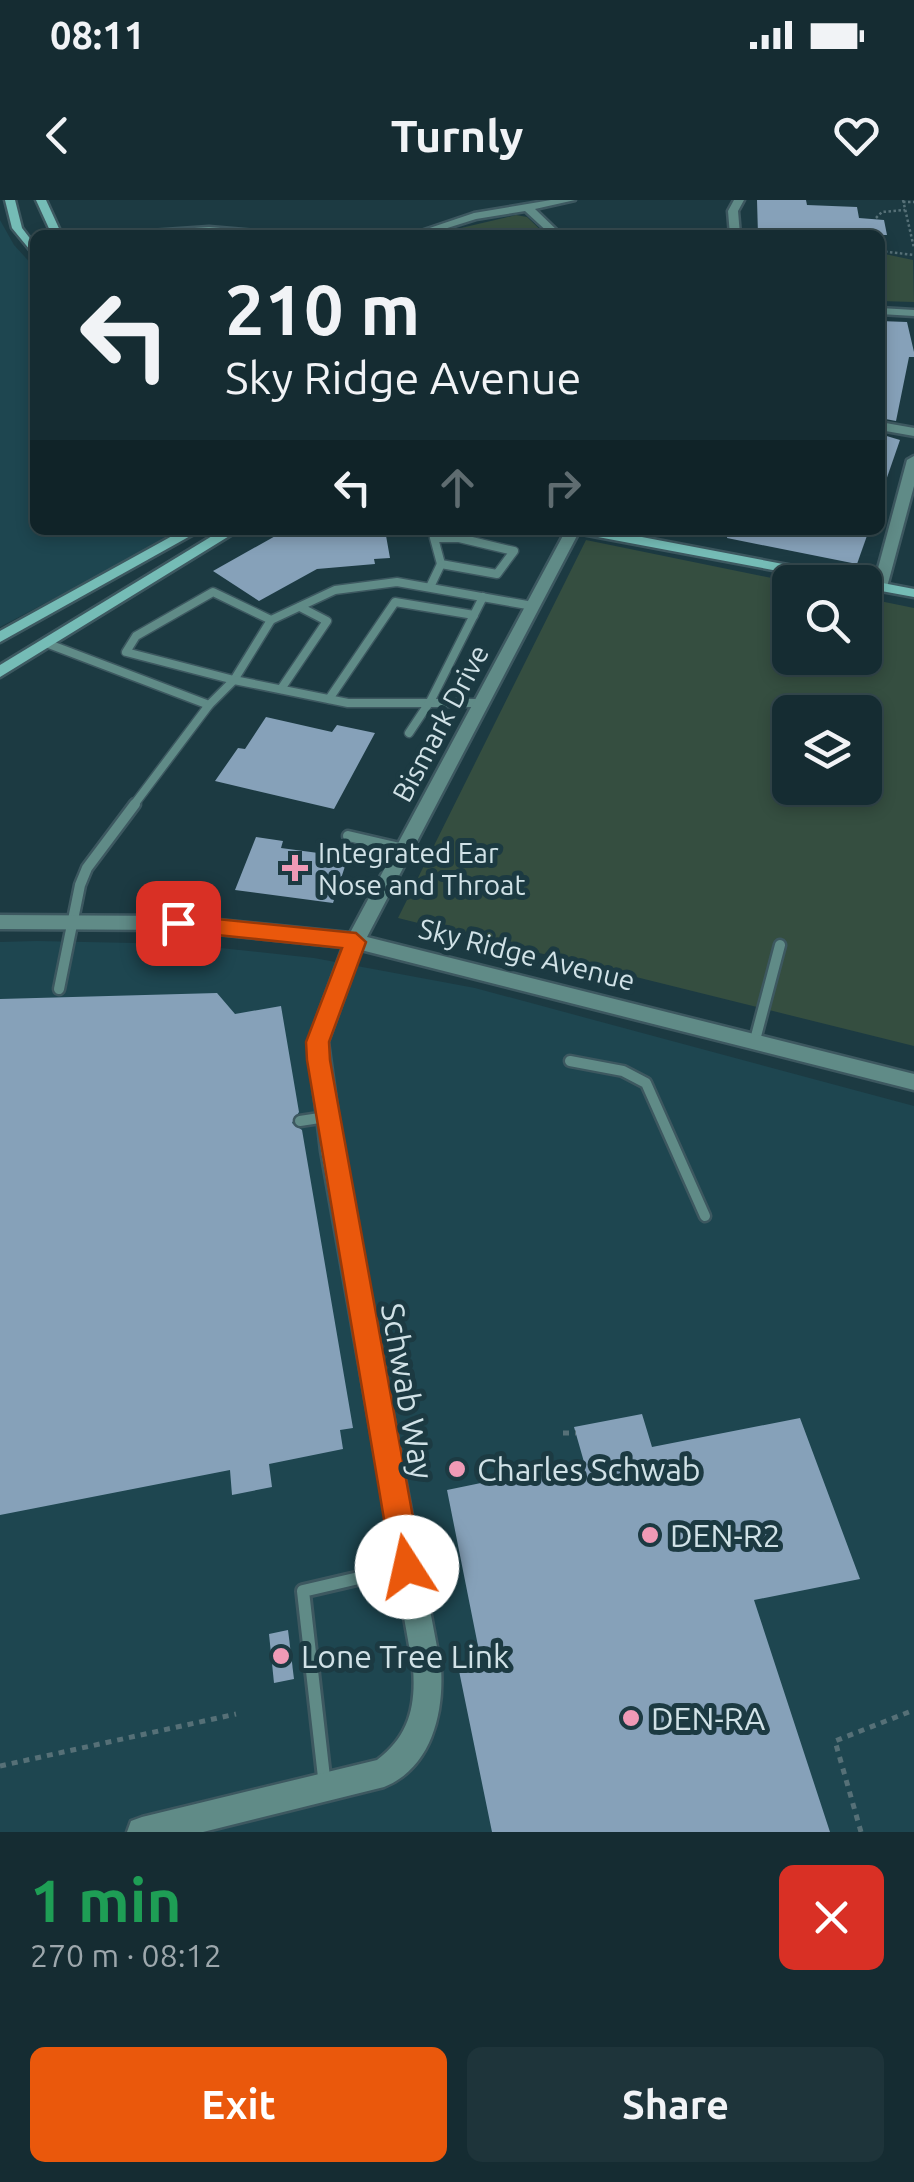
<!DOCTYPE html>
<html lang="en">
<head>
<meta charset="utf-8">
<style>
	:root { --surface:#152c32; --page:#1e343a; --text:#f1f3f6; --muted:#9da7ac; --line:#34484d; --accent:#ea580c }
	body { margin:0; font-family:Ubuntu,sans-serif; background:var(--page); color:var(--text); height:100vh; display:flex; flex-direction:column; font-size:38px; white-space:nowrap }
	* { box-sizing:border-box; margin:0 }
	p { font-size:32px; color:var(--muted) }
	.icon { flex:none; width:55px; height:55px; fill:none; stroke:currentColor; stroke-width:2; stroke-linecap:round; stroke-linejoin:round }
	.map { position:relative; height:1632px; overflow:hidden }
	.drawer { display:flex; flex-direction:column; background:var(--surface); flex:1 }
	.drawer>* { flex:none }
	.top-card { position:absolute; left:30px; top:30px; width:855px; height:305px; border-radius:15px; box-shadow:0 5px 15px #0003,0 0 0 2px var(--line); background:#152c32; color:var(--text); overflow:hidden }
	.tools { position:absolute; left:772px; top:365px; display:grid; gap:20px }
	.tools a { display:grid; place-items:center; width:110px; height:110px; border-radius:15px; background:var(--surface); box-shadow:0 5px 15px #0003,0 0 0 2px var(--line); font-size:50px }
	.pin { position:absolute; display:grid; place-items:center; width:85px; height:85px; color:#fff; margin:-42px; border-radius:20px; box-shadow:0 5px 15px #0006 }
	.me { position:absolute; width:110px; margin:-55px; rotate:350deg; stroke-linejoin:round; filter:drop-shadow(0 0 8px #0008) }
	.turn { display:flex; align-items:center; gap:35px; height:210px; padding:0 30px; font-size:45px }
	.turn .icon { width:130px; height:130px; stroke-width:2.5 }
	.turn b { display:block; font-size:70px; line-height:85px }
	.lanes { display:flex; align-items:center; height:95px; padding:0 30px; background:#0003; justify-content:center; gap:50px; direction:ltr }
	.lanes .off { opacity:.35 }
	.round { display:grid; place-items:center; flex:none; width:105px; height:105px; border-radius:15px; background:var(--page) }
	.summary { display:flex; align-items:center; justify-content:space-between; height:170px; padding:0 30px }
	h1 { font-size:60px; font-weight:600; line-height:75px; color:#1e9e55 }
	.primary-button { display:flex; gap:20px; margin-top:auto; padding:20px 30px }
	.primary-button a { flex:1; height:115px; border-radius:15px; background:var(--accent); color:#fff; font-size:40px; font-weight:600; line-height:115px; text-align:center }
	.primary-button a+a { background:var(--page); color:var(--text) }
	.status { display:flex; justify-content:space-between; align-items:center; height:70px; padding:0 50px; background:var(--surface); direction:ltr }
	.status svg { height:28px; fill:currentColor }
	header { display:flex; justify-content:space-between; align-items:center; height:130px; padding:0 30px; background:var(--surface); font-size:45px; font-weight:600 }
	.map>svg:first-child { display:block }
	.built { fill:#1e4650 }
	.green { fill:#354e40; fill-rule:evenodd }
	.building { fill:#86a1b9 }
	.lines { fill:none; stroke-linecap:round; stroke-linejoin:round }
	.service-far2-casing { stroke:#3d5860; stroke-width:11 }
	.service-far1-casing { stroke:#3d5860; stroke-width:15 }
	.service-casing { stroke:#3d5860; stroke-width:18 }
	.minor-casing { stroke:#3d5860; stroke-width:5 }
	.secondary-casing { stroke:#3d5860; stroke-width:5 }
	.path-far1 { stroke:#567077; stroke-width:2.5; stroke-dasharray:2.5 2.5; stroke-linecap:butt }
	.path { stroke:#567077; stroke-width:5; stroke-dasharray:6 6; stroke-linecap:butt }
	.service-far2 { stroke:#608b87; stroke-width:8 }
	.service-far1 { stroke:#608b87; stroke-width:10 }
	.service { stroke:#608b87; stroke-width:12 }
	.minor { fill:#608b87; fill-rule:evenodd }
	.secondary { fill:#75bcb6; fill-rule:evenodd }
	.route { fill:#ea580c; stroke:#983908; stroke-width:2.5 }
	.poi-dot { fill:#f09ab6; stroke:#1c3a42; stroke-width:4 }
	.labels { text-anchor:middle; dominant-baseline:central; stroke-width:10; stroke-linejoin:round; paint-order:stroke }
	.street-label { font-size:28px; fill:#d1e2e7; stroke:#1c3a42 }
	.poi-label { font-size:28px; fill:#d1e2e7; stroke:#1c3a42; text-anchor:start }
	.near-street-label { font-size:32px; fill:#d1e2e7; stroke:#1c3a42 }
	.near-poi-label { font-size:32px; fill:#d1e2e7; stroke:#1c3a42; text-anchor:start }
</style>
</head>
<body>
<div class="status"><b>08:11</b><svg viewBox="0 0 49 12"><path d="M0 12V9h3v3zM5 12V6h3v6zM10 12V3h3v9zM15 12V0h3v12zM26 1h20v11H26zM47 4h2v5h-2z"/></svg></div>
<header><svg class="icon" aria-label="back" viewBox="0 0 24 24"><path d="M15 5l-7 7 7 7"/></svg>Turnly<svg class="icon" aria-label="heart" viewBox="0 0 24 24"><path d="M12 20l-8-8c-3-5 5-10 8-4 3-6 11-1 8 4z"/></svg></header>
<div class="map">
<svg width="914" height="1632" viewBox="0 0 914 1632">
	<rect width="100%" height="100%" fill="#1c3a42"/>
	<!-- built -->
	<g class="built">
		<path d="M0,20l14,25 21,23v262h149l-184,97z"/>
		<path d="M37,741l146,3 131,14 161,30 439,118v726h-914v-890z"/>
	</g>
	<!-- green -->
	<g class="green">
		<path d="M516,15l11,2 19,18h-115z"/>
		<path d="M880,53l33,7 1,42 -34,-1z"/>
		<path d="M586,340l205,42 -1,76h75v-60l49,10v438l-516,-128zM790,512h75v76h-75z"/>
	</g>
	<!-- building -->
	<g class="building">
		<path d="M757,0h49l1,5 50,2 2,11 25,2 3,15h-129z"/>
		<path d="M880,121l27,1 7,30v5h-5l-13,64 -16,-3z"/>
		<path d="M880,234l20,6 -17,49h-3z"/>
		<path d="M286,330h99l5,28 -16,1 1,5 -58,5 -58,32 -46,-30z"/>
		<path d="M728,330h141l-12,34 -130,-26z"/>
		<path d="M266,517l66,15 5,-7 38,8 -41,76 -119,-28 23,-33 7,1z"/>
		<path d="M256,637l27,4 -2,7 67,9 -15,46 -98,-13z"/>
		<path d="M217,793l18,21 46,-8 18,106 -7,11 10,7 51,298 -13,2 3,19 -74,15 3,23 -40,8 -2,-25 -230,45v-516z"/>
		<path d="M642,1214l10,33 148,-29 60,161 -106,21 76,232h-338l-34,-166 23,-5 -34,-171 137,-28 -10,-35z"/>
		<path d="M288,1430l6,49 -20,4 -5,-49z"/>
	</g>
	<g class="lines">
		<!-- service-far2 casing -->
		<g class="service-far2-casing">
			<g id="service-far2">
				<path d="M434,338h25l55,13 -17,23 -56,-10z"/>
				<path d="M430,387l11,-23"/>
				<path d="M46,443l163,62 25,-25 37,-60"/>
				<path d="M281,489l46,-68 -27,-14"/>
				<path d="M329,499l66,-97 79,13"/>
				<path d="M482,503h-134l-114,-23 -108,-28 10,-16 77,-44 58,28 64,-30 62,-8 136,24"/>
				<path d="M409,533l22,-33 52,-103"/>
				<path d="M133,606l76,-101"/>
			</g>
		</g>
		<!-- service-far1 casing -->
		<g class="service-far1-casing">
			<g id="service-far1">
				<path d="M348,636l56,13"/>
				<path d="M59,789l21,-104 7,-17 48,-64"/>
				<path d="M755,840l25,-95"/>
				<path d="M570,861l53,10 23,12 59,133"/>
				<path d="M300,921l26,-4"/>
			</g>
		</g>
		<!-- service casing -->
		<g class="service-casing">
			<path id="service" d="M325,1586l-22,-195 103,-24"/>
		</g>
		<!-- minor casing -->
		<g class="minor-casing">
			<g id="minor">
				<path d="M551,0h24l-40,9 27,26h-11l-26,-24 -49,8 -51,16h-16l65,-22z"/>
				<path d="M734,0h10l-6,11 2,24h-10l-2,-24z"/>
				<path d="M209,27l59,5 5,3h-142l5,-3z"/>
				<path d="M880,108l34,2v6l-34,-2z"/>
				<path d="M880,222l34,6v8l-34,-6z"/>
				<path d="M914,256v30l-27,101 -2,3h-10l-2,-3 34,-127z"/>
				<path d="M566,330h14l-213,407 547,137v16l-553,-140 -33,92 15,109 98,517c3,46 -10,100 -57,119l-181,45h-76l4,-11 11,-4 235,-57c32,-24 39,-54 36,-92l-92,-517 -13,-109 35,-95 -165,-17 -178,-1v-14l178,1 172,17z"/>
			</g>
		</g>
		<!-- secondary casing -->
		<g class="secondary-casing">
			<g id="secondary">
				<path d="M5,0h10l7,28 13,17v11l-23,-28z"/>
				<path d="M36,0h10l16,35h-10z"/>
				<path d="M183,330h18l-201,112v-11z"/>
				<path d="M222,330h17l-239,147v-12z"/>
				<path d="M575,330h30l309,59v8l-49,-9v-6h-28l-255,-48z"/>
			</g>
		</g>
		<!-- path-far1 -->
		<g class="path-far1">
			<path d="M903,0l11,48"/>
			<path d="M903,2h11"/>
			<path d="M876,18l6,-6 23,-2"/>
			<path d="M880,51l34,4"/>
		</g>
		<!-- path -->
		<g class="path">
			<path d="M563,1233h13"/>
			<path d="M0,1566l236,-52"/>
			<path d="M861,1632l-26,-91 79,-31"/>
		</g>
		<!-- service-far2 -->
		<use href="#service-far2" class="service-far2"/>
		<!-- service-far1 -->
		<use href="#service-far1" class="service-far1"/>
		<!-- service -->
		<use href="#service" class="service"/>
		<!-- minor -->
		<use href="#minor" class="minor"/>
		<!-- secondary -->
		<use href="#secondary" class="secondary"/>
	</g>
	<!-- route -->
	<path class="route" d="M178,715l178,18 10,9 -37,100 1,18 92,507 -4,10 -11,5 -10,-5 -5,-10 -85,-507 -1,-18 36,-94 -164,-17 -11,-8z"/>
	<!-- markers -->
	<g class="poi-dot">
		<path d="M290 653h10v10h10v10h-10v10h-10v-10h-10v-10h10z"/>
		<circle cx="457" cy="1269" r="10"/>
		<circle cx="650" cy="1335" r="10"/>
		<circle cx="281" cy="1456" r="10"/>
		<circle cx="631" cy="1518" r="10"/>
	</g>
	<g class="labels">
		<!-- street labels -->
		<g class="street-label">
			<text transform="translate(440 523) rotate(-62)">Bismark Drive</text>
			<text transform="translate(527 754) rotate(14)">Sky Ridge Avenue</text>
		</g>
		<!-- poi labels -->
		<g class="poi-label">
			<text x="318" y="652">Integrated Ear<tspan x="318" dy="32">Nose and Throat</tspan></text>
		</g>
		<!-- near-street labels -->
		<g class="near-street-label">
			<text transform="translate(408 1191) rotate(80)">Schwab Way</text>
		</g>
		<!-- near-poi labels -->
		<g class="near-poi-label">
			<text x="477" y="1269">Charles Schwab</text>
			<text x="670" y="1335">DEN-R2</text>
			<text x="301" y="1456">Lone Tree Link</text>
			<text x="651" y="1518">DEN-RA</text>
		</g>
	</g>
</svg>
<div class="tools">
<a><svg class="icon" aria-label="search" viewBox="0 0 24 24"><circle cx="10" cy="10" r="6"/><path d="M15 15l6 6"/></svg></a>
<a><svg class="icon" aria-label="layers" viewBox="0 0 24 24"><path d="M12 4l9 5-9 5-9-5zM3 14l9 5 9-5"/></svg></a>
</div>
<div class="pin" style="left:178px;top:723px;background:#d93025"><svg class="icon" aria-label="arrive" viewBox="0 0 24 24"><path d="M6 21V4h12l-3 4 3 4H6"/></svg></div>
<svg class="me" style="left:407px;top:1367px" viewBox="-20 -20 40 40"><circle r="19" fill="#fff"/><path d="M0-13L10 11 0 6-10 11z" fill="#ea580c"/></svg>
<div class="top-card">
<div class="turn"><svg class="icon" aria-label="left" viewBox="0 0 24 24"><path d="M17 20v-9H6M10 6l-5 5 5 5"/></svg><div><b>210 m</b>Sky Ridge Avenue</div></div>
<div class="lanes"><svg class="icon" aria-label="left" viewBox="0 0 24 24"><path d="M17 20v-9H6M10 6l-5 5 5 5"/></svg><svg class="icon off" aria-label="ahead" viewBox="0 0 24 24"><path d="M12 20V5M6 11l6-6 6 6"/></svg><svg class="icon off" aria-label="right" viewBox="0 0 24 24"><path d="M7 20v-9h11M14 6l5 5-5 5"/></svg></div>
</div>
</div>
<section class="drawer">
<div class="summary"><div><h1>1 min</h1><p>270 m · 08:12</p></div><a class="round" style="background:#d93025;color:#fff"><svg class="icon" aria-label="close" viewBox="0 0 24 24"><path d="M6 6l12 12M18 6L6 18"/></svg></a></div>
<div class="primary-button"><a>Exit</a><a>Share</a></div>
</section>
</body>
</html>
